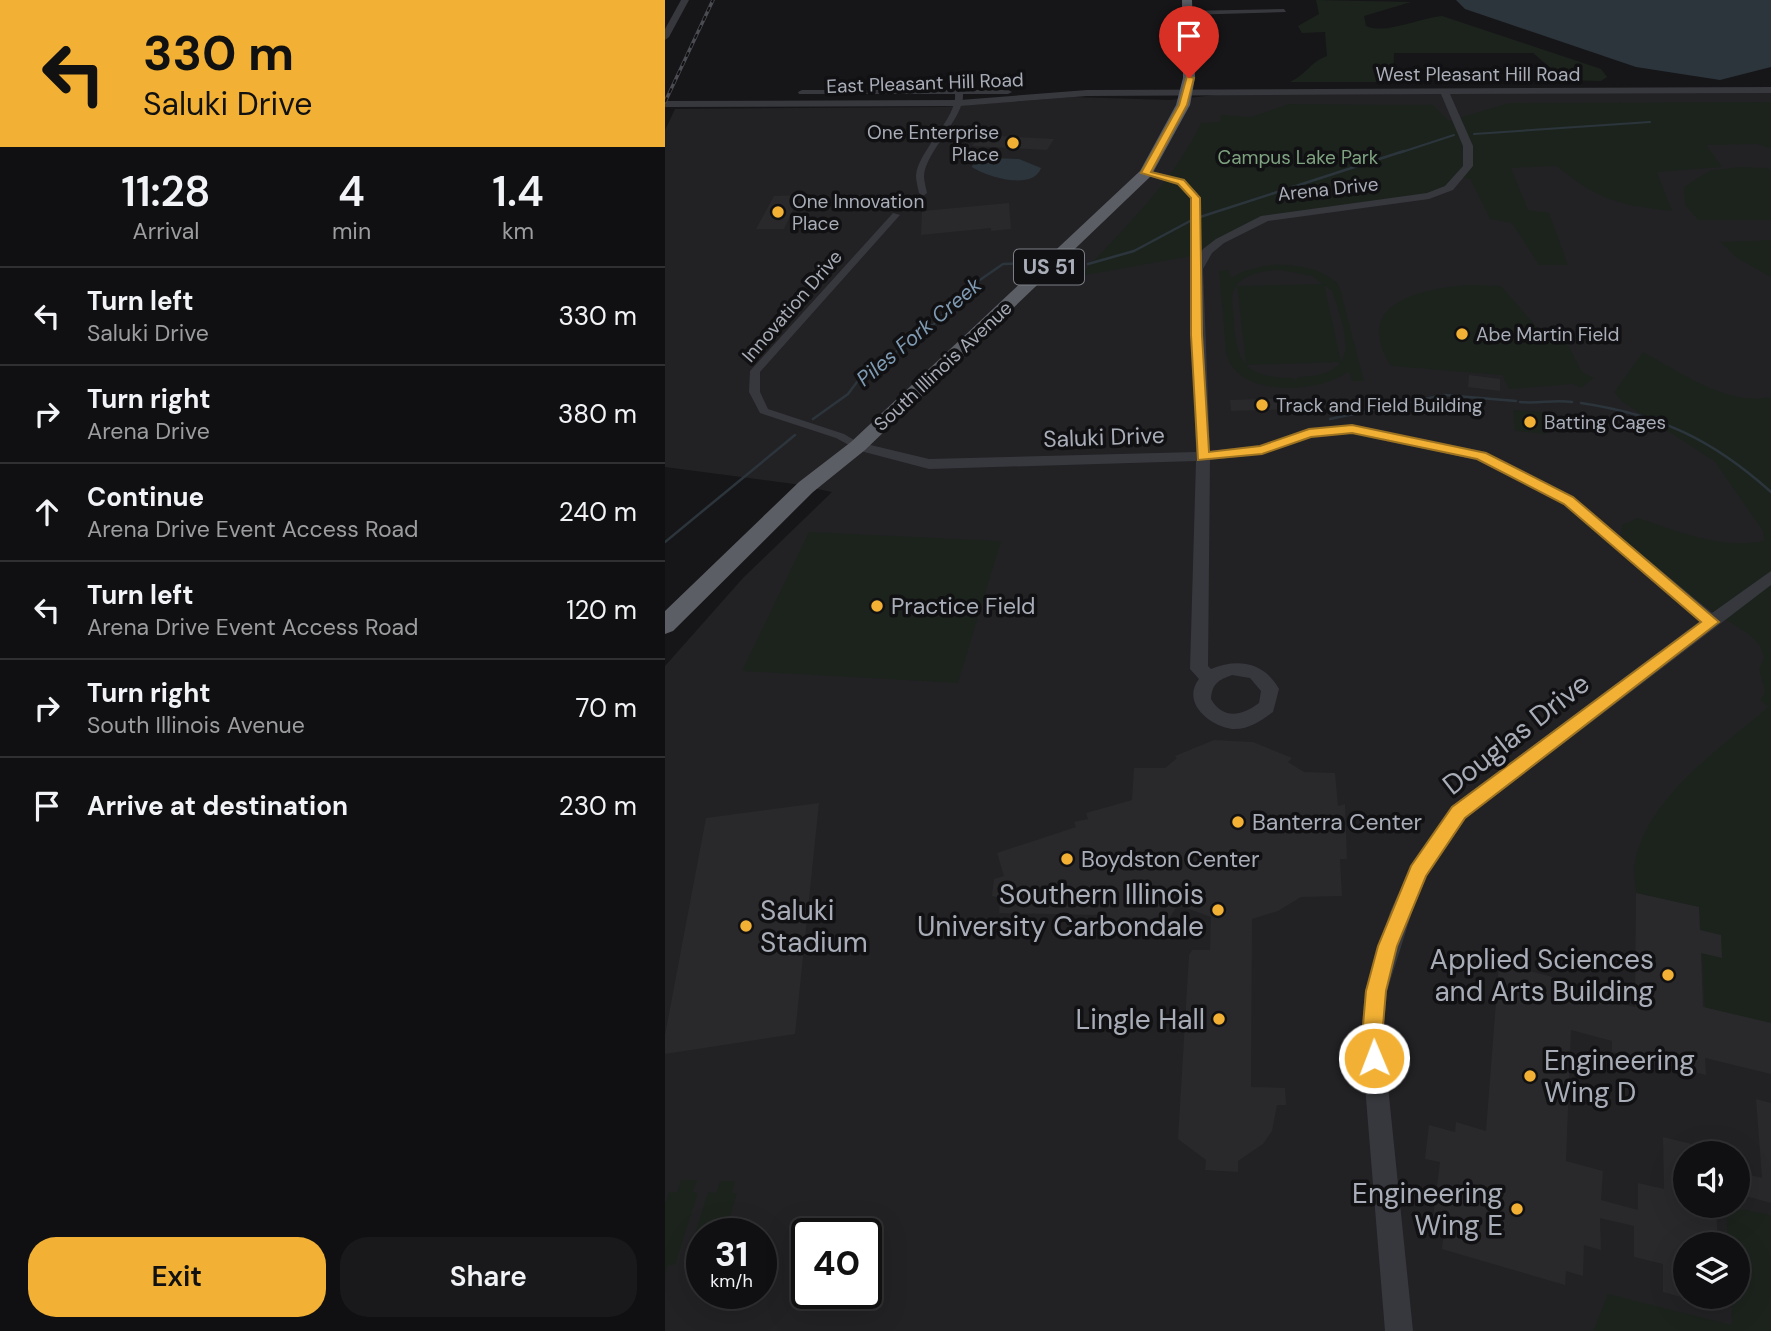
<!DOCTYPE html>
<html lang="en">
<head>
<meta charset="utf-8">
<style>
	:root { --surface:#101012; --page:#19191b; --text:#f1f3f6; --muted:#9c9d9f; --line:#303032; --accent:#f2b134 }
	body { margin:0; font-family:"DM Sans",sans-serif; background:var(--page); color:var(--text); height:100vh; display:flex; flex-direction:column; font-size:26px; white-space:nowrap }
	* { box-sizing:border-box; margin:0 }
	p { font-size:23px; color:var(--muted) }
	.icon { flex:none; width:38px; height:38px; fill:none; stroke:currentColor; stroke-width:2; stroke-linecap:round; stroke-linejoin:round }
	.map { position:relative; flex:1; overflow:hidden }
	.panel { display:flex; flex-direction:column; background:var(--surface); width:665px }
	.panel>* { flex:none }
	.hud { background:#f2b134; color:#111; overflow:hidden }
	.tools { position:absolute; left:1008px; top:1141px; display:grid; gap:14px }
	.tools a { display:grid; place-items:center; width:77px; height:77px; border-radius:50%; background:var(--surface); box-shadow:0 7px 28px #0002,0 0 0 2px var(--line); font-size:35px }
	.speed { position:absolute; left:21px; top:1218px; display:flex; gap:14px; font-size:35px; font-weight:700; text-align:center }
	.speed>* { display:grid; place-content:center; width:91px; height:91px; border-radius:50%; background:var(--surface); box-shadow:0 7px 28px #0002,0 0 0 2px var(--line); line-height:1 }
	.speed small { font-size:18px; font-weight:400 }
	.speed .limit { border:4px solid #111; border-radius:10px; background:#fff; color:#111 }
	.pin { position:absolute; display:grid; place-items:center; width:60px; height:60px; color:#fff; margin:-72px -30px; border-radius:50% 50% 50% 0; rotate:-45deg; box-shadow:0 0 7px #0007 }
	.pin .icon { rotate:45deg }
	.me { position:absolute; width:77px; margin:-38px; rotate:359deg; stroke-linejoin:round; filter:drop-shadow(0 0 5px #0008) }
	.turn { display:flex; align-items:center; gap:24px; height:147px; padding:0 28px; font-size:32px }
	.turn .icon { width:91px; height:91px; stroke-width:2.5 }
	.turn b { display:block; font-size:49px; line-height:60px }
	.eta { display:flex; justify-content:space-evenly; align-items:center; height:119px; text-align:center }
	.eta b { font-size:42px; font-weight:600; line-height:49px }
	.primary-button { display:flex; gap:14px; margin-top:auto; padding:14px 28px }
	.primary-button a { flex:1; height:80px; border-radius:28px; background:var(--accent); color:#111; font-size:28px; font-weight:600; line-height:80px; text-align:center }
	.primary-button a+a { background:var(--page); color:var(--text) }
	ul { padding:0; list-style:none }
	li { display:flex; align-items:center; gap:21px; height:98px; padding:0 28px; border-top:2px solid var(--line) }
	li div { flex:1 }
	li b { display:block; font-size:26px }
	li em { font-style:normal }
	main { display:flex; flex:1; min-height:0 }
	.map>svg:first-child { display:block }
	.built { fill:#222225; fill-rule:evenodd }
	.green { fill:#1c231d; fill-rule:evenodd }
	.water { fill:#2c353c }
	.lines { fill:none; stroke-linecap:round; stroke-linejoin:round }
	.stream-far1 { stroke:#2c353c; stroke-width:2 }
	.stream { stroke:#2c353c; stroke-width:2.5 }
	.building { fill:#29292c }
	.minor { fill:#37383d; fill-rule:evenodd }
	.tertiary { fill:#37383d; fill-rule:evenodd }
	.trunk { fill:#5b5e65; fill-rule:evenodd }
	.rail-casing { stroke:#4a4c52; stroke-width:3.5 }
	.rail { stroke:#111113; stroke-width:2; stroke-dasharray:5; stroke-linecap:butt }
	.route { fill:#f2b134; stroke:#9d7322; stroke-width:2 }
	.poi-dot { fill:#f2b134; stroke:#111113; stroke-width:2.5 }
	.labels { text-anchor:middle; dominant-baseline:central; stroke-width:7; stroke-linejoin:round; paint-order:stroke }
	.far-street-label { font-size:19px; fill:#a8adb8; stroke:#111113 }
	.far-poi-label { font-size:19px; fill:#a8adb8; stroke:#111113; text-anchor:start }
	.far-park-label { font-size:19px; fill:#7fa381; stroke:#111113 }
	.shield { fill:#111113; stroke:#7b7e86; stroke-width:2 }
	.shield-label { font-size:21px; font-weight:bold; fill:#a8adb8 }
	.far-water-label { font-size:21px; font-style:italic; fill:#7f9bb3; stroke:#111113 }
	.street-label { font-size:23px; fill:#a8adb8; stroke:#111113 }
	.poi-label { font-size:23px; fill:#a8adb8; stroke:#111113; text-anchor:start }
	.near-street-label { font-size:28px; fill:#a8adb8; stroke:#111113 }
	.near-poi-label { font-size:28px; fill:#a8adb8; stroke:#111113; text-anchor:end }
</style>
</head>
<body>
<main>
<section class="panel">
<div class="hud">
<div class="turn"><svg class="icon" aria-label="left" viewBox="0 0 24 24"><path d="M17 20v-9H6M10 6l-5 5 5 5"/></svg><div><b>330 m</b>Saluki Drive</div></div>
</div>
<div class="eta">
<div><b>11:28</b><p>Arrival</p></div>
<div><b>4</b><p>min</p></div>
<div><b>1.4</b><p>km</p></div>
</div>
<ul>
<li><svg class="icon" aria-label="left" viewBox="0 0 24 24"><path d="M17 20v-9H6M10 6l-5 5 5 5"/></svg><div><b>Turn left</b><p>Saluki Drive</p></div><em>330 m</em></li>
<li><svg class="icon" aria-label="right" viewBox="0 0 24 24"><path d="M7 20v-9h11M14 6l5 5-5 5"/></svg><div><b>Turn right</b><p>Arena Drive</p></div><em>380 m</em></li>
<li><svg class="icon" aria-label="ahead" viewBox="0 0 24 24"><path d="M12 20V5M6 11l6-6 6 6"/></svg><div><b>Continue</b><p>Arena Drive Event Access Road</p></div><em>240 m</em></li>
<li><svg class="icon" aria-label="left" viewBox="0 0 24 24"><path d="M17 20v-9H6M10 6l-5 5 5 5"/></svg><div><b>Turn left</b><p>Arena Drive Event Access Road</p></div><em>120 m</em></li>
<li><svg class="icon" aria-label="right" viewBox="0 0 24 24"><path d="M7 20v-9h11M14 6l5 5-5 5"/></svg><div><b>Turn right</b><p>South Illinois Avenue</p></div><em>70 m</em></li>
<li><svg class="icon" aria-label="arrive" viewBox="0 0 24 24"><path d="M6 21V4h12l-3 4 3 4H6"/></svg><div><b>Arrive at destination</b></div><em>230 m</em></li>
</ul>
<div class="primary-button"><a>Exit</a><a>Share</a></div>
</section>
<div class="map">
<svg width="1106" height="1331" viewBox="0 0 1106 1331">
	<rect width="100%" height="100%" fill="#161618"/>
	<!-- built -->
	<path class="built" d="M1106,92v1239h-1106v-665l78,-88 89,-86 -38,-8 -129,-17v-337l10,-21 268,-2 130,-10 97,3 45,-5zM1020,1153h53v53h-53zM37,1234h59v59h-59zM142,1234h59v59h-59zM1020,1244h53v53h-53z"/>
	<!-- green -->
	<g class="green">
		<path d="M651,0l95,2 -47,14 2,10c20,9 52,-8 76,-10l159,53 6,8 -6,4 -36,-1 -32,-27h-139l-1,29h-103c16,-7 20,-20 37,-26l-2,-24 -23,1 -4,-7 21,-12z"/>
		<path d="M1106,102v46l-15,-4 -50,1 16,22 -65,5 15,39c-53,-6 -73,-10 -115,-45l-46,2 17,42 21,3 19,52h-29l-27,-42 -22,-4 -20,-40 -9,-2 -20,16 -106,14 -90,19 -48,29 -117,21c46,-51 91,-91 121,-153l19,-1 1,-7 30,2 38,-13 144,1 16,16 60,-18z"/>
		<path d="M1074,167l29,1 3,3v49h-73l-13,-15 -1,-18 25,-16z"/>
		<path d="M1106,240v37l-34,-19 -17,-16z"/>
		<path d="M604,265c25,-1 52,2 70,20l25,96h-12l-3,-10c-29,23 -114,28 -123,-19l-7,-81 10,-1 2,8 13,-7zM615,270l32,6 20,15c15,46 31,84 -34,86l-2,4 -3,-3c-63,0 -56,-30 -61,-82 4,-21 29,-25 48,-26z"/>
		<path d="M659,284l17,78 -95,3 -9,-79z"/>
		<path d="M802,285l34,1 46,53h18l17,33 12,6 -13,10 -8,-4 -64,5 -7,-14 -111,-9c-40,-63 29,-77 76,-81z"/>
		<path d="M978,352c38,20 82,54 128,45v626l-66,-15 -6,-101 -63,-14c-1,-10 -3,-23 -1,-33 16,-67 85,-111 133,-153l-8,-7 5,-8 -6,-23 5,-11 -4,-12 -10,-11 -58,-37 -71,-59 1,-14 16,-7c42,14 82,31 126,23l-1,-10 -49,-70 -93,-60 -7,-9z"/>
		<path d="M848,410l31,2 2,22 -31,-3z"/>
		<path d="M144,532l192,9 -43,142 -216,-12z"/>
		<path d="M16,1180h16l-4,12 5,1 -23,72h-7l-3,9v-69l4,-13h8z"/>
		<path d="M55,1181h15l-3,12h5l-12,41h-23v45h-14l4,-13 -7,-1 23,-73 8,1z"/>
		<path d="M1061,1206l45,9v116h-178l15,-37 124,31 -1,-28h7v-53h-10z"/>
	</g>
	<!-- water -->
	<g class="water">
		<path d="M791,0h315v67l-51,13 -84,-13 -171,-58z"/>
		<path d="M328,158l26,1 22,9c-8,23 -54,9 -69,-1l1,-4z"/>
	</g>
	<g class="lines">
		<!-- stream-far1 -->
		<g class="stream-far1">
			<path d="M809,134l176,-12"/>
			<path d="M734,153l55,-18"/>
		</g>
		<!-- stream -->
		<g class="stream">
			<path d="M535,217l204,-66"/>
			<path d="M423,264l46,-13 58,-31"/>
			<path d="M855,402c19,2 34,-3 52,0"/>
			<path d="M916,403c79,12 131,36 190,89"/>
			<path d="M148,419l35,-25 12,-16 74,-54 40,-40 29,-20 29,-1"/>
			<path d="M665,419l114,-24 72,6"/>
			<path d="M0,542l130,-107"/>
		</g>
	</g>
	<!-- building -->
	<g class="building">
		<path d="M315,135l74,4 -7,11 -75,-4z"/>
		<path d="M135,195l-16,34h-28l18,-33z"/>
		<path d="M344,203l2,26 -20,2v-3l-70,7 1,-24z"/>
		<path d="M804,375l31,4v12l-32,-4z"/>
		<path d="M628,398l1,11 -63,2 -1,-11z"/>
		<path d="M549,740l39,2 39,16 -4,4 16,10 31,1 3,33 7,-2 2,55h-7l2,37 -41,1 -23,14 -26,8 -1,168 34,1 1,17h-9l-5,26 -9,13 -25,17v11l-33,-2 1,-10 -28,-21 11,-184 3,-5h18l1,-33 -33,-12 -10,15 -48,-3 -1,6 -22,-2 1,-6 -99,-2 1,-15 -8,-2 2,-17 10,-3 -7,-23 79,-26 -2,-5 14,-3 -2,-6 46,-13 2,-32h31l12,-10 -2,-2z"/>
		<path d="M154,803l-24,231 -130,20v-19l41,-217z"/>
		<path d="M971,893l63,14 1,23 21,5 1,23 -21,-5 2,54 68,16v51l-66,-16 1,17 -94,-23v-11l-41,-11 -5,131 37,10 -2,29 37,10v-27l26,6 -1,-52 49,12v4h-27v53h31l2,38h-33v54l-22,-6v-28l-29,-7v-31l-34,-8 1,32 -17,-5 -1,31 -17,-5 -1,14 -123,-36 3,-27 -12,-4 7,-56 -15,-3 4,-34 26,7 1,-10 30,9 13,-168 73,19 -1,10 64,15z"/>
		<path d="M1091,1099l15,4v100l-33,-9v-22l24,6z"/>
	</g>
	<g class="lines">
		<!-- minor -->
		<g class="minor">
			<path d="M619,9l2,3 -101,3 -3,-2 3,-2z"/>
			<path d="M137,90h206l4,2 -4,2h-45c2,23 -38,58 -39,82 0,5 2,12 3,17l-4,3 -4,-3c-1,-5 -3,-12 -3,-17 1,-24 42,-59 39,-82h-156l-1,-2z"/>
			<path d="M478,171l41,9 14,14 2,77 -8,-2 -2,-74 -12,-11 -35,-9z"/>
			<path d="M228,213l7,2 -140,157v20l8,17 76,25 20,12 -6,4 -22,-12 -76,-25 -11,-21 1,-21z"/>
		</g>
		<!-- tertiary -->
		<g class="tertiary">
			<path d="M16,0h8l-20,37 -4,3v-11z"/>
			<path d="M1106,87v6l-321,1 23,52v20l-20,24 -24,9 -161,22 -44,22 -12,10 -9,16 7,182 49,-5 50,-17 43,-4 134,28 88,45 138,115 59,-42v14l-305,233 -40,59 -14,35 -25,79 -4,46 30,294h-28l-24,-294 4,-46 25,-79 21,-46 41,-60 248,-185 -136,-117 -87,-44 -125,-27 -41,4 -49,17 -52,6 -2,206 3,3c27,-11 53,-7 68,20l-6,23c-12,9 -25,18 -41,17 -23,-3 -51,-27 -33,-50l-9,-10 6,-208 -267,8 -76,-20 -2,-3 7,-4 71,17 267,-7 -5,-183 12,-20 13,-10 45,-23 166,-23 18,-7 18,-20v-20l-22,-52 -354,2 -127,10 -295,1v-6l295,-1 127,-10zM567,675l18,3 11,13 -2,12c-17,13 -36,17 -48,-4 1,-16 8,-19 21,-24z"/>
		</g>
		<!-- trunk -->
		<path class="trunk" d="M517,0h10l3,78 -5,27 -39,71 -286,274 -52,42 -140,139 -8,3v-23l134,-129 52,-40 289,-271 36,-66 7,-27z"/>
		<!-- rail casing -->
		<g class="rail-casing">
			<path id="rail" d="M0,102l48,-102"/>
		</g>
		<!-- rail -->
		<use href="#rail" class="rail"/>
	</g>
	<!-- route -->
	<path class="route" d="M522,76l7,2 -7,27 -36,67 33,8 16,18 2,137 7,117 51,-6 49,-17 43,-4 134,28 87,44 146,125 -254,196 -39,58 -29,70 -11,45 -4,46 2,21 -3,7 -7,3 -8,-3 -4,-28 4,-46 12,-45 33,-80 41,-59 249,-185 -137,-118 -87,-45 -125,-26 -41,4 -49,17 -64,6 -7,-125v-137l-13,-14 -37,-11 38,-68z"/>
	<!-- markers -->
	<g class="poi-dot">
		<circle cx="348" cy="143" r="7"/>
		<circle cx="113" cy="212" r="7"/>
		<circle cx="797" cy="334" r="7"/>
		<circle cx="597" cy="405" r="7"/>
		<circle cx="865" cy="422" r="7"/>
		<circle cx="212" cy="606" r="7"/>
		<circle cx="573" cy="822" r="7"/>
		<circle cx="402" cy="859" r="7"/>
		<circle cx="553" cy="910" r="7"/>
		<circle cx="81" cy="926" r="7"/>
		<circle cx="1003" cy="975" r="7"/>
		<circle cx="554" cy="1019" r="7"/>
		<circle cx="865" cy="1076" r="7"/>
		<circle cx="852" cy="1209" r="7"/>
	</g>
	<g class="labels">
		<!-- far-street labels -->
		<g class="far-street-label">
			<text x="813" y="74">West Pleasant Hill Road</text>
			<text transform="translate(260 83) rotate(-2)">East Pleasant Hill Road</text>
			<text transform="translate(663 189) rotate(-6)">Arena Drive</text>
			<text transform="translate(127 306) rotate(-49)">Innovation Drive</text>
			<text transform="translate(278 366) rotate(-43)">South Illinois Avenue</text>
		</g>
		<!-- far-poi labels -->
		<g class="far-poi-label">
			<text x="334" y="132" text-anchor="end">One Enterprise<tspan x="334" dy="22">Place</tspan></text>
			<text x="127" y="201">One Innovation<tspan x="127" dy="22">Place</tspan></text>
			<text x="811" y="334">Abe Martin Field</text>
			<text x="611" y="405">Track and Field Building</text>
			<text x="879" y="422">Batting Cages</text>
		</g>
		<!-- far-park labels -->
		<g class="far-park-label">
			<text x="633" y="157">Campus Lake Park</text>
		</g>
		<!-- shield labels -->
		<rect class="shield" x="349" y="249.5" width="70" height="35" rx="5"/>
		<g class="shield-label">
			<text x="384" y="267">US 51</text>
		</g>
		<!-- far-water labels -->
		<g class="far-water-label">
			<text transform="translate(254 332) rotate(-40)">Piles Fork Creek</text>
		</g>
		<!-- street labels -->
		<g class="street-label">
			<text transform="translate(439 437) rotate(-2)">Saluki Drive</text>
		</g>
		<!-- poi labels -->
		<g class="poi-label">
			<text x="226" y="606">Practice Field</text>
			<text x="587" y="822">Banterra Center</text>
			<text x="416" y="859">Boydston Center</text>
		</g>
		<!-- near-street labels -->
		<g class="near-street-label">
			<text transform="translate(851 734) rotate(-38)">Douglas Drive</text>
		</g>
		<!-- near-poi labels -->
		<g class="near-poi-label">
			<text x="539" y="894">Southern Illinois<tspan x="539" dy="32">University Carbondale</tspan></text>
			<text x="95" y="910" text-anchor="start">Saluki<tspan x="95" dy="32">Stadium</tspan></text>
			<text x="989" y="959">Applied Sciences<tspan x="989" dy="32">and Arts Building</tspan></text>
			<text x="540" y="1019">Lingle Hall</text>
			<text x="879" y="1060" text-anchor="start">Engineering<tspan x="879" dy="32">Wing D</tspan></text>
			<text x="838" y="1193">Engineering<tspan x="838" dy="32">Wing E</tspan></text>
		</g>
	</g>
</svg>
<div class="tools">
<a><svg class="icon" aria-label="sound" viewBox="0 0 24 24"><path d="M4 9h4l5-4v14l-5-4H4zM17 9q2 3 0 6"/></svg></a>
<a><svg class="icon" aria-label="layers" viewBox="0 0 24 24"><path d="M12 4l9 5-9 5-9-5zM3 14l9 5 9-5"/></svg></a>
</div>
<div class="speed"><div>31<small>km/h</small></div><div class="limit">40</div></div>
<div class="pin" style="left:524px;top:78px;background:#d93025"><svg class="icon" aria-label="arrive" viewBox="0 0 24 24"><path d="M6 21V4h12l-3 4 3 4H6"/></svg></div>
<svg class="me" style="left:709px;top:1058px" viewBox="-20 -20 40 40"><circle r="17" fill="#f2b134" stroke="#fff" stroke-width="3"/><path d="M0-11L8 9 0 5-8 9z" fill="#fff"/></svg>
</div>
</main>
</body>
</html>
